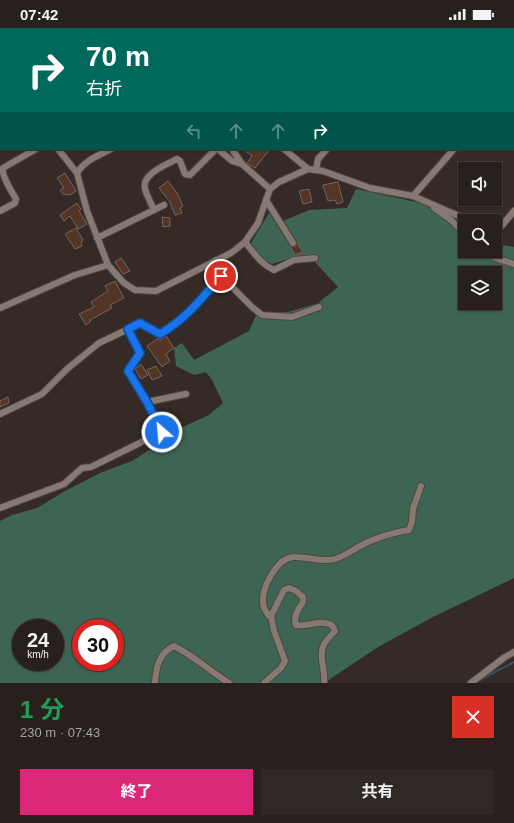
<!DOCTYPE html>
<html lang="ja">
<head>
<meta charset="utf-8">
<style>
	:root { --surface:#28201c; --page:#302825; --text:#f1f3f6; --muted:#a5a3a3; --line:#443e3b; --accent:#db2777 }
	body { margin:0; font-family:Arial,"Noto Sans JP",sans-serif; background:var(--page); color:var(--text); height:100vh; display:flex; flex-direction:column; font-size:15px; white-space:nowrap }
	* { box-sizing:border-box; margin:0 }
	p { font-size:13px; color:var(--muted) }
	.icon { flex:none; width:22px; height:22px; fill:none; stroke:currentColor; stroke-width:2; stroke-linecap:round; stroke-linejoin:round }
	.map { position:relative; height:655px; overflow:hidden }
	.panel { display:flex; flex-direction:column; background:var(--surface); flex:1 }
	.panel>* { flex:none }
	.hud { position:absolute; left:0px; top:0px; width:514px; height:122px; box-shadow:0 1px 3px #0004,0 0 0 1px var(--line); background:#00695c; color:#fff; overflow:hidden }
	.tools { position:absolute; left:458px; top:134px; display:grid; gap:8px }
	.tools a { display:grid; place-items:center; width:44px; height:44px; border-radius:0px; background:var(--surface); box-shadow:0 1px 3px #0004,0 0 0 1px var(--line); font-size:20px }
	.speed { position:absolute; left:12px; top:591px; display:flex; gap:8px; font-size:20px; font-weight:700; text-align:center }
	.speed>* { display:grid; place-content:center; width:52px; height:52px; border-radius:50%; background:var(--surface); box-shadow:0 1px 3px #0004,0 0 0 1px var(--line); line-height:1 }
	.speed small { font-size:10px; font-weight:400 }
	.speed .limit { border:6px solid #d22; background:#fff; color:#111 }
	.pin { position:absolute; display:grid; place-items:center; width:34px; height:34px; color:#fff; margin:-17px; border:2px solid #fff; border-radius:50%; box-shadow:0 1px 4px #0007 }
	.me { position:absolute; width:44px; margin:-22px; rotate:333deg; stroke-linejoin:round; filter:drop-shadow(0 0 3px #0008) }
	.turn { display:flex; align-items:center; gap:14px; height:84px; padding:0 20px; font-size:18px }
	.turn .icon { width:52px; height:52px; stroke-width:2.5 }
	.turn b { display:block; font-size:28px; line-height:34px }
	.lanes { display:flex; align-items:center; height:38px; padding:0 20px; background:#0003; justify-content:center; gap:20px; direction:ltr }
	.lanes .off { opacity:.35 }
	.round { display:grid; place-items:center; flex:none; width:42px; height:42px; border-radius:0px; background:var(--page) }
	.overview { display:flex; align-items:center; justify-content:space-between; height:68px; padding:0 20px }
	h1 { font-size:24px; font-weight:700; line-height:30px; color:#1e9e55 }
	.primary-button { display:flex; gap:8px; margin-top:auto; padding:8px 20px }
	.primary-button a { flex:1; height:46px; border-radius:0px; background:var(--accent); color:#fff; font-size:16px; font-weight:700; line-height:46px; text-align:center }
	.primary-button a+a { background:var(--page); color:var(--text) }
	.status { display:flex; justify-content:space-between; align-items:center; height:28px; padding:0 20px; background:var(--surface); direction:ltr }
	.status svg { height:11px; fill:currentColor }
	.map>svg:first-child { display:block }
	.forest { fill:#3e6453; fill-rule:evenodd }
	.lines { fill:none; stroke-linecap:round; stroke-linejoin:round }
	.stream { stroke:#364e67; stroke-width:2 }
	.building { fill:#553626; stroke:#726660 }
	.minor-casing { stroke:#4f4642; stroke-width:8 }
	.minor { stroke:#867972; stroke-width:6 }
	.route-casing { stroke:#114b97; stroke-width:10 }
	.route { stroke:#1a73e8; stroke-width:7 }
</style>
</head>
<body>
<div class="status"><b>07:42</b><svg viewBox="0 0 49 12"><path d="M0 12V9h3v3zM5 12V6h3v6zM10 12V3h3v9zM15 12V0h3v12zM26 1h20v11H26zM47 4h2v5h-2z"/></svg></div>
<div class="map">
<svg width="514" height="655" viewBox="0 0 514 655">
	<rect width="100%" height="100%" fill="#352a25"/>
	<!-- forest -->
	<g class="forest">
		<path d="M0,0h21l-20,1v43z"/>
		<path d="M447,0h67v23l-1,-22h-67z"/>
		<path d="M356,161l65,14 44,21v27h30v-10l8,4 11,2v331l-81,39 -55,30 -54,36h-324v-162l12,-6 25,-7 28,-17 35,-18 32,-12 17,-11 14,-4 -3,-9 49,-22 14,-12 -11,-23 -6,-8 -12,3 -18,-9 -2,-18 8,-5 12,17 55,-29 8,-18 31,-1 30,-9 20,-16 -24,-26 -16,-5 -26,8 -13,-7 -8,-14 18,-30 14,8 26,-11 38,-2zM465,245h30v30h-30zM21,600h34v34h-34zM81,600h34v34h-34z"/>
	</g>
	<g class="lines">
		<!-- stream -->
		<path class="stream" d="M478,653l36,-19"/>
	</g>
	<!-- building -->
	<g class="building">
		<path d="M243,121h27l-15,19 -8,-5 5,-7z"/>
		<path d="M65,145l11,18 -6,4 -7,-1 -3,-4 4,-2 -7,-10z"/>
		<path d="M168,153l9,12 6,13 -3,2 2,5 -7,2 -5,-13 -11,-14z"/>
		<path d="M338,154l5,20 -6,2 -2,-4 -7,1 -5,-16z"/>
		<path d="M309,161l3,13 -9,2 -4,-13z"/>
		<path d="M77,175l4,6 -2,2 8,13 -9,5 -8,-13 -6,5 -4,-6z"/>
		<path d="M162,189l8,1v8l-7,1z"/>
		<path d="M76,200l7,12 -2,3 1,3 -7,3 -10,-15z"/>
		<path d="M297,215l6,9 -8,3 -5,-9 5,1z"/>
		<path d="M121,230l9,13 -7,3 -8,-12z"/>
		<path d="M115,253l9,17 -14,7 2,3 -22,12 1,1 -5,4 -7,-11 15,-7 -3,-5 17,-11 -3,-5z"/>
		<path d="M166,308l8,12 -8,6 4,7 -8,6 -15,-21 12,-8 1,2z"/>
		<path d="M141,336l7,11 -7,4 -6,-10z"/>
		<path d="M156,338l6,10 -10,4 -5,-10z"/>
		<path d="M8,369l1,6 -9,4v-6z"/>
	</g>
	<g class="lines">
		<!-- minor casing -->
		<g class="minor-casing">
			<g id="minor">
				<path d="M220,0l1,1"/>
				<path d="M31,1v-1"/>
				<path d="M113,1l1,-1"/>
				<path d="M439,1l1,-1"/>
				<path d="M0,74h1"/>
				<path d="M513,74h1"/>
				<path d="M58,121l19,24 10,38 21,54 16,18 11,7 21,1 75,-38 14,-11 13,-19 12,-34 9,-7 29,-13 15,2 47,17 43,8 57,25"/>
				<path d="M218,121l14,12 10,3"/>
				<path d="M232,121l10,15 28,25"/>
				<path d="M284,121l24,20"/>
				<path d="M316,142l2,-11 9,-10"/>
				<path d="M77,145c7,-12 22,-18 34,-24"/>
				<path d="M413,168l41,-47"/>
				<path d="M266,172l27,43"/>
				<path d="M434,180l17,12 14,14"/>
				<path d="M154,182c-3,-7 -7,-14 -9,-21 -4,-15 21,-24 32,-30l3,2 5,13 5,1 26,-26"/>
				<path d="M0,183l15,-8 1,-4c-4,-7 -15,-24 -13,-31l33,-19"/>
				<path d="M495,201h4l15,-18"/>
				<path d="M97,210l67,-33"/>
				<path d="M245,214c9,11 16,22 29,28l20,-10 21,-2"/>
				<path d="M486,223l9,7 19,6"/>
				<path d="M221,248l31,31 10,8 30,2 27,-10"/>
				<path d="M0,280l75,-33 33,-10"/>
				<path d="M128,301l12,24 -12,18 19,31 39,-8"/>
				<path d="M0,386l42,-20 25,-25 32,-26 42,-20 20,11c25,-15 41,-36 60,-58l-5,-16"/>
				<path d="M0,480l64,-24 18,-16 9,-1 71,-35 -15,-30"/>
				<path d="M155,655c1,-16 4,-30 19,-37 20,10 36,25 55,37"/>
				<path d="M264,655l17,-15 4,-7 -11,-30 -3,-15"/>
				<path d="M324,655c2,-13 -6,-26 0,-39 3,-4 7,-9 11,-13l-3,-6c-16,-6 -21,2 -36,0 -3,-8 2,-16 7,-23v-5l-7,-6 -7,-3 -5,2 -13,26h-2c-3,-4 -6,-8 -6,-14 -1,-14 13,-43 30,-45 14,-1 29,6 42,2 12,-4 17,-9 27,-14 13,-7 33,-13 47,-15l3,-8 1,-13 8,-23"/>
				<path d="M471,655l34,-26 9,-5"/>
			</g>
		</g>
		<!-- minor -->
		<use href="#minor" class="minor"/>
	</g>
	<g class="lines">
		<!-- route casing -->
		<g class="route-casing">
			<path id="route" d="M162,404l-15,-30 -19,-31 12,-18 -12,-24 12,-6 20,11c26,-15 42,-36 61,-58"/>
		</g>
		<!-- route -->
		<use href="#route" class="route"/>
	</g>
</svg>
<div class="tools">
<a><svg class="icon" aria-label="sound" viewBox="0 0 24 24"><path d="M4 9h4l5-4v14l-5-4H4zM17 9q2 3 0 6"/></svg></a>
<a><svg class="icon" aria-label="search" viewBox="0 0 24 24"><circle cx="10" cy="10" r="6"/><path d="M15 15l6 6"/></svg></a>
<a><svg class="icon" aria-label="layers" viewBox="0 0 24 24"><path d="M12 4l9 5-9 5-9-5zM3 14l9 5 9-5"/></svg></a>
</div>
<div class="speed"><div>24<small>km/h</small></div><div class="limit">30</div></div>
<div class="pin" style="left:221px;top:248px;background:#d93025"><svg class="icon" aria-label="arrive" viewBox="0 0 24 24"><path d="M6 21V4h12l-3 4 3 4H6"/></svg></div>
<svg class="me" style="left:162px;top:404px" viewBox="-20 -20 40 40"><circle r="17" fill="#1a73e8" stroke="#fff" stroke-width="3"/><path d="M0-11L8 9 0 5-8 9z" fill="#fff"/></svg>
<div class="hud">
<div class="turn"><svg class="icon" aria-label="right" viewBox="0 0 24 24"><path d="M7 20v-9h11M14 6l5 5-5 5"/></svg><div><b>70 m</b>右折</div></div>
<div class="lanes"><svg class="icon off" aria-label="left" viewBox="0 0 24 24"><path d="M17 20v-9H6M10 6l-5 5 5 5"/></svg><svg class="icon off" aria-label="ahead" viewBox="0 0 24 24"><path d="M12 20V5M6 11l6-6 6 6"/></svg><svg class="icon off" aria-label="ahead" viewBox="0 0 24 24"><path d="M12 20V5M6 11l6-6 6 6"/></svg><svg class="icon" aria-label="right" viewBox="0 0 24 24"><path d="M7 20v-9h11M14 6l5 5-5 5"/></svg></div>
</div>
</div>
<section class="panel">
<div class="overview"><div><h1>1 分</h1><p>230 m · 07:43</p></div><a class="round" style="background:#d93025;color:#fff"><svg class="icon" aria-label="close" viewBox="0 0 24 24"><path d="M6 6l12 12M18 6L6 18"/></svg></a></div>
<div class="primary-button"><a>終了</a><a>共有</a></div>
</section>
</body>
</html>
